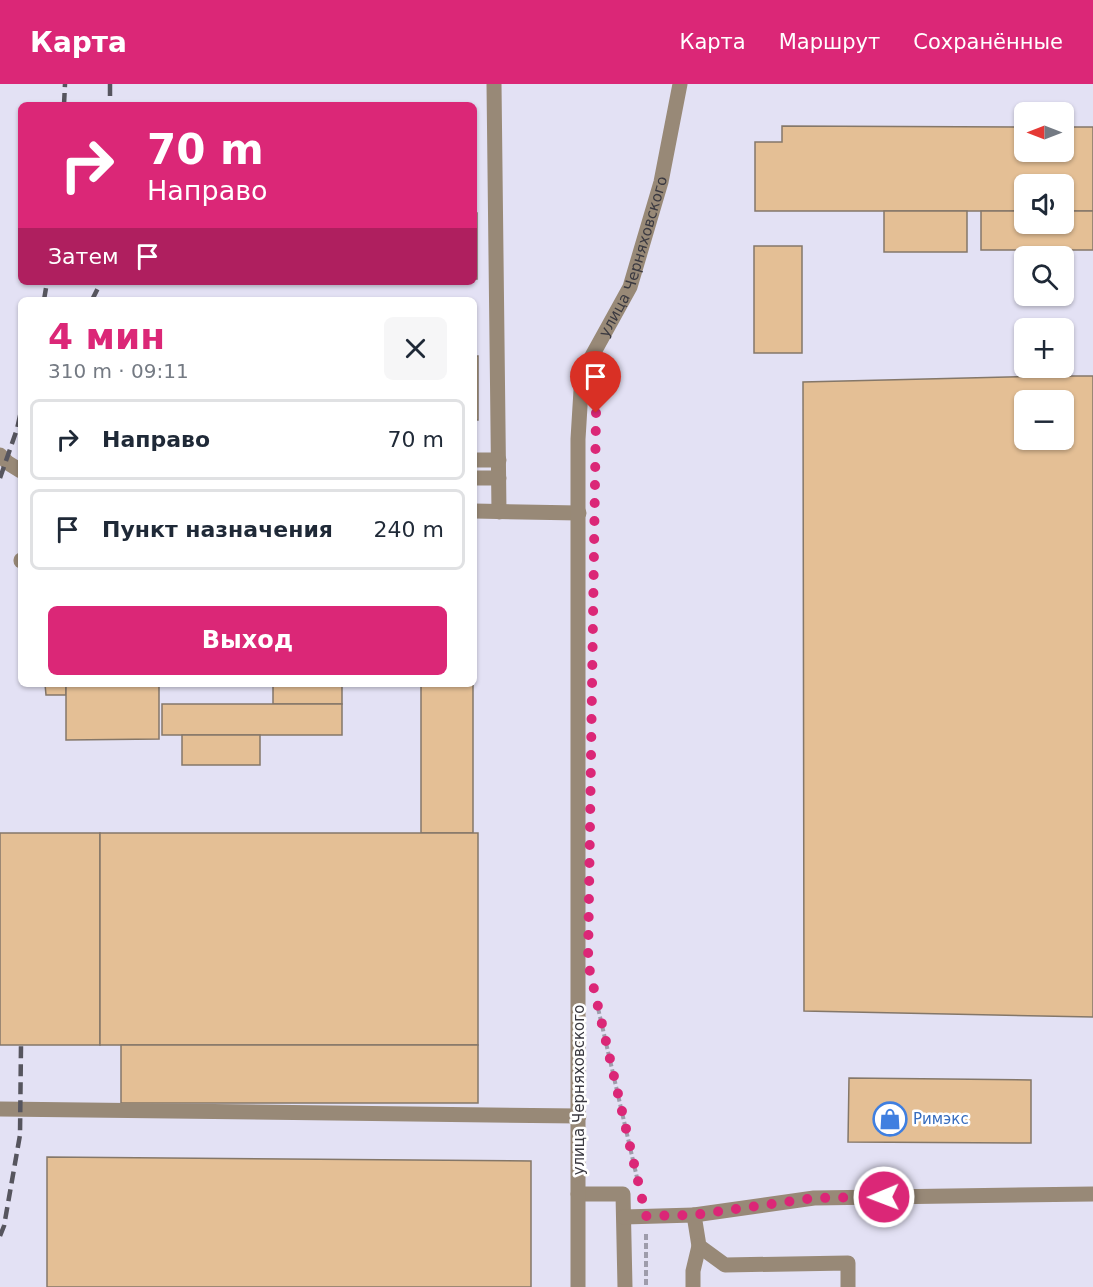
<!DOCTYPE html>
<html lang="ru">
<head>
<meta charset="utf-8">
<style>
	:root { --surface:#fff; --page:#f6f6f7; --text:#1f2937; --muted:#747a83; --line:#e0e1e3; --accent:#db2777 }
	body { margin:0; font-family:"DejaVu Sans",sans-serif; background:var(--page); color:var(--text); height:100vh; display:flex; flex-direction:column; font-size:22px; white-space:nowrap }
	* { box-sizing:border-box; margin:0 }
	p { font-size:20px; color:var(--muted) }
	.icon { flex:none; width:33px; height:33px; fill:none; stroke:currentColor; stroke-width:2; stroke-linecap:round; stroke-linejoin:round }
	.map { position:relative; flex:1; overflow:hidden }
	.details { position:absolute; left:18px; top:213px; width:459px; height:390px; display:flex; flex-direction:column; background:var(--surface); border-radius:9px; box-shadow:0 2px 4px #0004 }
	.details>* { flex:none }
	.guide { position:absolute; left:18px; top:18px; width:459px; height:183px; border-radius:9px; box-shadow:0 2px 4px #0004; background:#db2777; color:#fff; overflow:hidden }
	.needle { width:39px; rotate:270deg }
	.controls { position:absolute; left:1014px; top:18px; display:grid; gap:12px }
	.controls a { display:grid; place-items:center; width:60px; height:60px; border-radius:9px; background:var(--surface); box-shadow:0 2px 4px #0004; font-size:30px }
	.pin { position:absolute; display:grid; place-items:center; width:51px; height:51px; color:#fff; margin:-62px -26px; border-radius:50% 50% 50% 0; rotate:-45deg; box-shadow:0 0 6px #0007 }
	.pin .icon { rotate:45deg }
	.me { position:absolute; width:66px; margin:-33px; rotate:269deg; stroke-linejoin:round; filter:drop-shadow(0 0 4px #0008) }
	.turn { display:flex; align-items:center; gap:21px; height:126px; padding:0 30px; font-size:27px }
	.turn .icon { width:78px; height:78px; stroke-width:2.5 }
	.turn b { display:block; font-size:42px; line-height:51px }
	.then { display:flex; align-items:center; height:57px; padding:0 30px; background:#0003; gap:12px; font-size:22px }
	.round { display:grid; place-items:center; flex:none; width:63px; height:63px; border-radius:9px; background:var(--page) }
	.headline { display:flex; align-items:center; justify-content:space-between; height:102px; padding:0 30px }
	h1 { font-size:36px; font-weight:700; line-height:45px; color:var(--accent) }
	.action { display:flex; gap:12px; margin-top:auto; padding:12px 30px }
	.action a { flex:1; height:69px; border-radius:9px; background:var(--accent); color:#fff; font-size:24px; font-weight:700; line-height:69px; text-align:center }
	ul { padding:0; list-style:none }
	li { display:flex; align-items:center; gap:18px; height:81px; margin:0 12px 9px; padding:0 18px; border:3px solid var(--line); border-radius:9px }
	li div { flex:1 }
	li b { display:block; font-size:22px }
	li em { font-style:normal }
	header { display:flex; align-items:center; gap:36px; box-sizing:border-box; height:84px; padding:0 30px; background:var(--accent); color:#fff }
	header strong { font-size:28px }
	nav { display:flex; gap:33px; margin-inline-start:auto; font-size:21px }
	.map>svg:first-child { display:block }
	.building { fill:#e4bf95; stroke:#847769; stroke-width:1.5; fill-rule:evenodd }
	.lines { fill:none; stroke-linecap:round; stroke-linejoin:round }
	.path { stroke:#9e9cab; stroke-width:4; stroke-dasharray:6 3; stroke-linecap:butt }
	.minor { stroke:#988977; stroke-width:15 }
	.rail { stroke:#56555e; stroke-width:4.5; stroke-dasharray:12 6; stroke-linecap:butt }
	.route { stroke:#db2777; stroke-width:10; stroke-dasharray:0 18 }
	.labels { text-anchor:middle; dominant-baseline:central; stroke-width:5; stroke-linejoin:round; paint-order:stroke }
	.street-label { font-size:15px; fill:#3a3940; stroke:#fff }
	.shop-label { font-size:15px; fill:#366cbe; stroke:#fff; text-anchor:start }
</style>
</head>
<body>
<header>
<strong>Карта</strong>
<nav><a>Карта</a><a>Маршрут</a><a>Сохранённые</a></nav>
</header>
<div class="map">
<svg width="1093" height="1203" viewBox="0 0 1093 1203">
	<rect width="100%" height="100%" fill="#e3e1f4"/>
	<!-- building -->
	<g class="building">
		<path d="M782,42l242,1v25h40v-25h29v84h-29v-27h-40v27h-269v-69h27z"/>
		<rect x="884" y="127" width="83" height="41"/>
		<path d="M981,127h43v13h40v-13h29v39h-112z"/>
		<rect x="474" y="129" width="3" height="66"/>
		<rect x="754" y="162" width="48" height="107"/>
		<rect x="474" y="272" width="4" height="64"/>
		<path d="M1045,292h48v641l-289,-6 -1,-629zM1024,316h40v40h-40z"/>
		<path d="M45,600h21v11h-20z"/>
		<path d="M66,600h93v55l-93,1z"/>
		<rect x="273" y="600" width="69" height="20"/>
		<rect x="421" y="600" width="52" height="149"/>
		<rect x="162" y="620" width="180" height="31"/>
		<rect x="182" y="651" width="78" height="30"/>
		<rect x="0" y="749" width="100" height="212"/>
		<rect x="100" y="749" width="378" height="212"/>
		<rect x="121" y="961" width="357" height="58"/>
		<path d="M849,994l182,2v63l-183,-1z"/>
		<path d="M47,1073l484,4v126h-484z"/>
	</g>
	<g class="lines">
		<!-- path -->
		<g class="path">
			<path d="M598,924l40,174"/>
			<path d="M646,1150v53"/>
		</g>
		<!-- minor -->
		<g class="minor">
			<path d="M494,0l5,428"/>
			<path d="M0,371l8,8 13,8"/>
			<path d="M474,376h25"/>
			<path d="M474,394h25"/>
			<path d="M474,427l105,2"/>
			<path d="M21,477v-1"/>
			<path d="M0,1025l579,7"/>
			<path d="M578,1110h45l2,93"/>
			<path d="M694,1131l120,-17 279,-4"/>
			<path d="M624,1133l70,-2 5,31 26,19 123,-2v24"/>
			<path id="s1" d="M578,1203v-848l4,-65 48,-87 31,-105 19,-98"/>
			<path d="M693,1203v-16l6,-25"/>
		</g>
		<!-- rail -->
		<g class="rail">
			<path d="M110,0v21"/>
			<path d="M64,21l1,-21"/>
			<path d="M44,216l3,-18"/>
			<path d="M92,216l9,-18"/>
			<path d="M0,394l17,-49 4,-18"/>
			<path d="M0,1152l4,-10 16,-91 1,-90"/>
		</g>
	</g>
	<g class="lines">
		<!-- route -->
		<path class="route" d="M596,329l-8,550 58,253 48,-1 120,-17 70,-1"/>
	</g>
	<!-- icons -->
	<defs>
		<g id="shop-ring" transform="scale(1.725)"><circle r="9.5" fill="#fff" stroke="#3f7fe0" stroke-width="1.5"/><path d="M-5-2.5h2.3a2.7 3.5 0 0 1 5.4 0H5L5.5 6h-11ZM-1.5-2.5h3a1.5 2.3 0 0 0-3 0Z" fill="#3f7fe0"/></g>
	</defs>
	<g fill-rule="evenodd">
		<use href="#shop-ring" x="890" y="1035"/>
	</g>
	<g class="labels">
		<!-- street labels -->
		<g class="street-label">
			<text stroke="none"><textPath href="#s1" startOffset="1042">улица Черняховского</textPath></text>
			<text transform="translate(579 1006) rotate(-90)">улица Черняховского</text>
		</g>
		<!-- shop labels -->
		<g class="shop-label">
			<text x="913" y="1035">Римэкс</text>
		</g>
	</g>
</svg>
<div class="controls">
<a><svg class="needle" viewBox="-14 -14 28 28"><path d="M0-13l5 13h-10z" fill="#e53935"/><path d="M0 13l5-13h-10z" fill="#747a83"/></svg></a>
<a><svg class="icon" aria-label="sound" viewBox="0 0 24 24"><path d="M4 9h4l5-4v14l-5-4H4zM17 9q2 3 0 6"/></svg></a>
<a><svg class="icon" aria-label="search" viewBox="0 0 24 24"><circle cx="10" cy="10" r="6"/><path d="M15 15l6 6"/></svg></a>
<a>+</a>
<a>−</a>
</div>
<div class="pin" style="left:596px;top:329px;background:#d93025"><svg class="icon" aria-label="arrive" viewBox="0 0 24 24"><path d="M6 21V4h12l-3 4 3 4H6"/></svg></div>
<svg class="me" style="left:884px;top:1113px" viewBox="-20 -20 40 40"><circle r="17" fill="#db2777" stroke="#fff" stroke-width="3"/><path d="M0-11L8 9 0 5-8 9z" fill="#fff"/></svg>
<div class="guide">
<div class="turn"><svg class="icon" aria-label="right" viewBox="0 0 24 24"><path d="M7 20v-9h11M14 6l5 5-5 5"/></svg><div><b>70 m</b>Направо</div></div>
<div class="then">Затем<svg class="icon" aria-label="arrive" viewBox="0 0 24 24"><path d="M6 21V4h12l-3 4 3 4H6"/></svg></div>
</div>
<section class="details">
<div class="headline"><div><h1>4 мин</h1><p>310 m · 09:11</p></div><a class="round"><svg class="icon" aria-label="close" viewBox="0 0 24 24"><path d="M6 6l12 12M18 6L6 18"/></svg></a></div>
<ul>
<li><svg class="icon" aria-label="right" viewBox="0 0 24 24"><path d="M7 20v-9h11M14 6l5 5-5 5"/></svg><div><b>Направо</b></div><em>70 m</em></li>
<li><svg class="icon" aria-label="arrive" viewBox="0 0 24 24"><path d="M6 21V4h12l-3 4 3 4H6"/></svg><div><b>Пункт назначения</b></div><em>240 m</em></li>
</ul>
<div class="action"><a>Выход</a></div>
</section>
</div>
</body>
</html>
